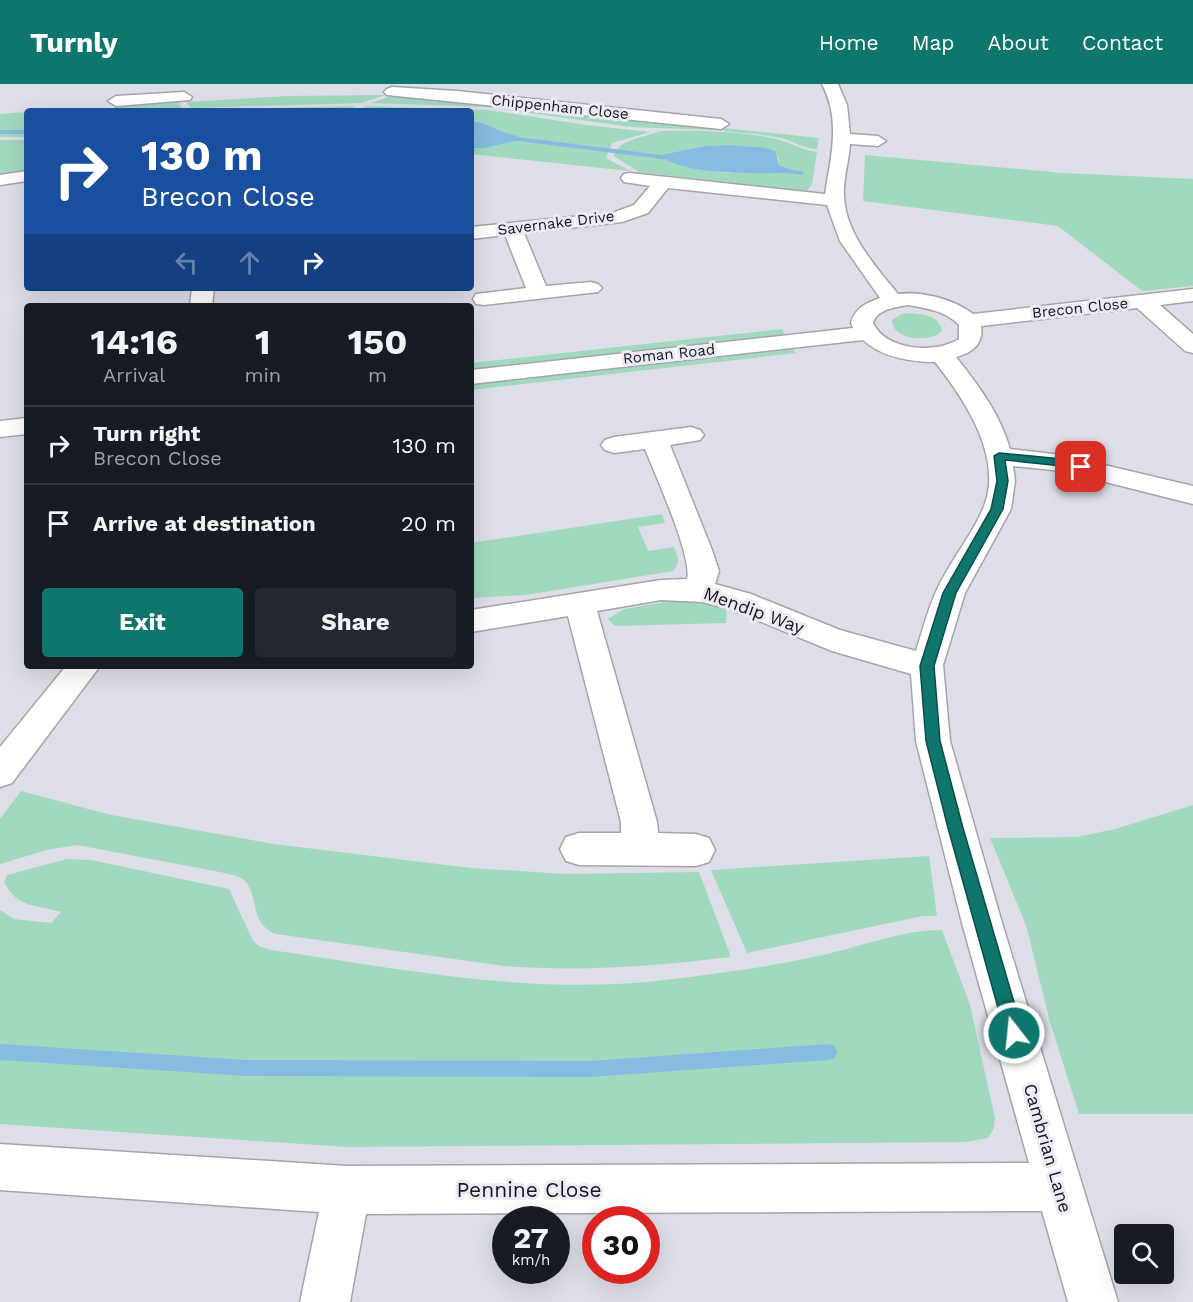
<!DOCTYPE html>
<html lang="en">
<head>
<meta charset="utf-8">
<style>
	:root { --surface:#171b24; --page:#242831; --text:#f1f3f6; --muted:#9ea1a6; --line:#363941; --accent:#0f766e }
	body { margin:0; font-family:"Work Sans",sans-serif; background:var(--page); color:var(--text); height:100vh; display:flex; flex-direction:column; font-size:22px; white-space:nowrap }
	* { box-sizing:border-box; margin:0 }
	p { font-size:20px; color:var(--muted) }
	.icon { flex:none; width:33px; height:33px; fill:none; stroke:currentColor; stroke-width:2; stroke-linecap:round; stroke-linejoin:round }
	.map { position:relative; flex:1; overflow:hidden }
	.details { position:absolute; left:24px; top:219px; width:450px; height:366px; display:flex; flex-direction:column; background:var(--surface); border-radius:6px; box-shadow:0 6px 24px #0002 }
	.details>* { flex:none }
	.guide { position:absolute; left:24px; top:24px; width:450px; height:183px; border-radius:6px; box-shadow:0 6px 24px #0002; background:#1a4fa0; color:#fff; overflow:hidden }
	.buttons { position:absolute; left:1114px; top:1140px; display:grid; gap:12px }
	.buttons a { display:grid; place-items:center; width:60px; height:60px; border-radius:6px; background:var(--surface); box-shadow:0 6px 24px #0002; font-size:30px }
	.speed { position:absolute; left:492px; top:1122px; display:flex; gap:12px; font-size:30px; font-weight:700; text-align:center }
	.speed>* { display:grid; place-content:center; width:78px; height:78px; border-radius:50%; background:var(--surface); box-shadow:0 6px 24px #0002; line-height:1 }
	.speed small { font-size:15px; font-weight:400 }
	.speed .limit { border:9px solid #d22; background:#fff; color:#111 }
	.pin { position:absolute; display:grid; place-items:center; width:51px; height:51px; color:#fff; margin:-26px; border-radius:12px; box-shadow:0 3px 9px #0006 }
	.me { position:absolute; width:66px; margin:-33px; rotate:344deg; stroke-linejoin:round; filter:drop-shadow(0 0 4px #0008) }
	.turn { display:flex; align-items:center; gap:21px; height:126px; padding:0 18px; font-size:27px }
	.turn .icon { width:78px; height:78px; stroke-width:2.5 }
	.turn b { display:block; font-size:42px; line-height:51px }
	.lanes { display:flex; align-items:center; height:57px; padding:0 18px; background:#0003; justify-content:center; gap:30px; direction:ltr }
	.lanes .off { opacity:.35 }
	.eta { display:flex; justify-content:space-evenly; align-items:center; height:102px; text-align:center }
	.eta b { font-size:36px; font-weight:700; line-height:42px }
	.primary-button { display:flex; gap:12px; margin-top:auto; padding:12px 18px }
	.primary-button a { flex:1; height:69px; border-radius:6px; background:var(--accent); color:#fff; font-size:24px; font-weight:700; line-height:69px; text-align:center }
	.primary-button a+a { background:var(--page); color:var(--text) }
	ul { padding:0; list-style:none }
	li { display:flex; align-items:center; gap:18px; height:78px; padding:0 18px; border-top:2px solid var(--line) }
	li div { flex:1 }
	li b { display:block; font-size:22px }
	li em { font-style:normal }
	header { display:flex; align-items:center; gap:36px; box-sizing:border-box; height:84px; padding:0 30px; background:var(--accent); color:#fff }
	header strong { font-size:28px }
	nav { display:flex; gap:33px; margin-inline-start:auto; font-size:21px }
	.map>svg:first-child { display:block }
	.green { fill:#a1d9be; fill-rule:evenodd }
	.water { fill:#86bce1 }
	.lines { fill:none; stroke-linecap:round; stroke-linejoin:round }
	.stream { fill:#86bce1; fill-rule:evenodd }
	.minor-casing { stroke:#a4a4ad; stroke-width:3 }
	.minor { fill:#fff; fill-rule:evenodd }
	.route { fill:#0f766e; stroke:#0a4d48; stroke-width:1.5 }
	.labels { text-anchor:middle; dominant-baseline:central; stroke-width:6; stroke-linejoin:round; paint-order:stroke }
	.far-street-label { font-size:15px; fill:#17171a; stroke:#eaebf4 }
	.street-label { font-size:18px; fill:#17171a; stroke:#eaebf4 }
	.near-street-label { font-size:21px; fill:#17171a; stroke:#eaebf4 }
</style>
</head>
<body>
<header>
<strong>Turnly</strong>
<nav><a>Home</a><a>Map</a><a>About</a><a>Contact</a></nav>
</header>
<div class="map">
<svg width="1193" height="1218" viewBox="0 0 1193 1218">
	<rect width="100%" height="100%" fill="#dddee7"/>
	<!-- green -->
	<g class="green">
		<path d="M385,11l-24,8 -170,5 -5,-6 102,-6z"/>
		<path d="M392,12l26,1 299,31 -2,2 -84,-3 -145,-20 -115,-4z"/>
		<path d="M179,18l2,5 7,3 168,-4 -10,5h-235l5,-5z"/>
		<path d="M367,22l121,4 98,15 64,7 -38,11 -6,15 24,13 -159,-17v-6h14l30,-7 1,-5c-16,-3 -28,-14 -45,-15v-10h-117z"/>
		<path d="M27,28v25h-27v-23z"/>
		<path d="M723,44l96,10 -2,11c-14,0 -23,-8 -36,-11 -18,-4 -38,-5 -57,-7z"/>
		<path d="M661,47c38,-1 79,0 116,8 14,4 25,11 40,13l-5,32 -4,6h-13l-156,-18 -25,-16c3,-17 33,-19 47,-25zM729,61l49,12 1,8 12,5 -2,3h-63l-28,-4 -24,-6 -9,-9 40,-8z"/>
		<path d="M0,56h27v30l-27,4z"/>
		<path d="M865,71l198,18 130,6v107l-51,5 -84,-65 -195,-25z"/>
		<path d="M909,229c13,1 31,2 33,18 -12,12 -49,10 -50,-11l10,-6z"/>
		<path d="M782,245l3,6 -314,34v-6z"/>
		<path d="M792,264l4,5 -325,37v-5z"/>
		<path d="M662,430l3,9 -27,4 10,24 26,-4c4,10 7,15 -1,24l-147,24 -55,3v-55z"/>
		<path d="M672,517l35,3 20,6 -1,13 -111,3 -7,-7 16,-10z"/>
		<path d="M21,707l90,24 163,29 197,24 94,6 134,-2 32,85c-76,9 -150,15 -227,9l-228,-32c-27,-11 -17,-36 -30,-52 -5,-6 -14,-7 -21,-9l-148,-28 -30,5 -47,14v-45z"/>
		<path d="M1193,721v309h-114l-29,-92 -24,-97 -36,-87 87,-1 38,-8z"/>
		<path d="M929,772l8,60h-14l-176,37 -36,-83z"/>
		<path d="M67,775l24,1 138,29 24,52 6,5 12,4c131,19 261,46 394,30 49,-6 99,-12 148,-23 42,-8 86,-27 129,-27l28,75 25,113 -1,10 -6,10 -22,4 -618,5 -348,-23v-214l14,9 37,4 10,-11c-26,-8 -43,-3 -57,-30l3,-7z"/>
	</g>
	<!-- water -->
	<g class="water">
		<path d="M471,37c17,1 29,12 46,15l-2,5 -30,7h-14z"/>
		<path d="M729,61l37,3 9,3 4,14 12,5 -2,3c-33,0 -100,3 -127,-16l3,-3 40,-8z"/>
	</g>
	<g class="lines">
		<!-- stream -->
		<g class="stream">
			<rect x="0" y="46" width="27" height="4"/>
			<path d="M471,47l207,26 3,2 -3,2 -207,-26z"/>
			<path d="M776,84l25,3 3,2 -3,2 -27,-4v-2z"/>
			<path d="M0,960l247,16 343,1 239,-17 6,2 2,6 -2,6 -6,2 -239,17 -343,-1 -247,-16z"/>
		</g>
		<!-- minor casing -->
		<g class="minor-casing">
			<g id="minor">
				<path d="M822,0h16l9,21 3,29 28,2 8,5 -8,5 -28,-2c-1,17 -7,35 -6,52 1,37 32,71 54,98 24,-3 56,5 75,20l220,-25v12l-33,4 33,29v19l-8,-2 -48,-43 -156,18c3,18 -9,27 -25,31 23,29 44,57 54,92l52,6 131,31v18l-131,-33 -49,-5 2,15 -4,28 -46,84 -22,72 7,76 52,182 116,379h-50l-26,-91 -676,3 -16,88h-50l19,-90 -319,-22v-46l347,22 682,-3 -67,-240 -46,-182 -5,-67 -79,-23 -102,-42 -28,-7 -41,-2 -64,11 60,211 1,11 38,1 13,4 6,12 -6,12 -13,4 -117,-1 -13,-4 -6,-12 6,-12 13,-4h42v-11l-53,-206 -97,16v-22l190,-30 26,-1c6,-21 -32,-105 -42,-130l-31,4 -9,-3 -4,-5 4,-5 9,-3 77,-10 9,3 4,5 -4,5 -30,5 42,105 7,21 -4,13 36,10 89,36 76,21c6,-19 11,-39 19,-57 12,-29 34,-54 47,-83 24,-51 -17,-111 -47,-149 -24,0 -54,-5 -72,-22l-392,44v-14l382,-42 -2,-5c4,-15 15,-20 29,-25l-40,-57 -13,-36 -159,-17 -20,25 -26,9 -98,11 22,53 45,-4 7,2 4,4 -4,4 -114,13 -8,-1 -3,-5 3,-5 50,-6 -21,-53 -34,4v-12l141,-14 22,-8 16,-19 -26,-4 -3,-4 3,-4 6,-1 195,21c6,-38 16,-74 -3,-110zM908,221c18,3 38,6 51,20v14c-23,15 -73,12 -86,-16 4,-14 23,-16 35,-18z"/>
				<path d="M392,3l65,4 264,28 8,5 -8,5 -334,-34 -3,-3 3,-3z"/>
				<path d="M184,8l8,5 -2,3 -74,6 -8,-5 8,-5z"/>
				<path d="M27,87v10l-27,4v-10z"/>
				<path d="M192,204h22l-2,18h-22z"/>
				<path d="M27,334v16l-27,3v-16z"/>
				<path d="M66,582h34l-88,117 -12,4v-40z"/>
			</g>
		</g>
		<!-- minor -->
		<use href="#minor" class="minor"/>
	</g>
	<!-- route -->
	<path class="route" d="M999,369l63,6 24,8 -5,4 -19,-5 -57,-6 3,21 -5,28 -47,84 -22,73 6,75 23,87 60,205 -3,7 -6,2 -6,-2 -3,-7 -57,-205 -22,-87 -6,-75 23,-73 48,-84 6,-28 -3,-25z"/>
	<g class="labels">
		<!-- far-street labels -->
		<g class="far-street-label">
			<text transform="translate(560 23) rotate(6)">Chippenham Close</text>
			<text transform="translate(556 139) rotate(-7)">Savernake Drive</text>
			<text transform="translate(1080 224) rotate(-6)">Brecon Close</text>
			<text transform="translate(669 270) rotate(-6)">Roman Road</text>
		</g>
		<!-- street labels -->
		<g class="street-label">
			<text transform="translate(754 526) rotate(20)">Mendip Way</text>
			<text transform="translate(1048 1064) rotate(74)">Cambrian Lane</text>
		</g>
		<!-- near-street labels -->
		<g class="near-street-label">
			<text x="529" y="1105">Pennine Close</text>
		</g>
	</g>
</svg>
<div class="buttons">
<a><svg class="icon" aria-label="search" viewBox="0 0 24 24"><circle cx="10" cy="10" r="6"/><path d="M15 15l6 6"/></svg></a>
</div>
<div class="speed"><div>27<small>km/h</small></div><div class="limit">30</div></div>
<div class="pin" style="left:1081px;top:383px;background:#d93025"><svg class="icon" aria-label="arrive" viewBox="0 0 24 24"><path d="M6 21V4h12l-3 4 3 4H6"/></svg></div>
<svg class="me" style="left:1014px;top:949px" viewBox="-20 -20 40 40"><circle r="17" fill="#0f766e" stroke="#fff" stroke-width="3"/><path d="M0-11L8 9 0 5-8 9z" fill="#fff"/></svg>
<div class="guide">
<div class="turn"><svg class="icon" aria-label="right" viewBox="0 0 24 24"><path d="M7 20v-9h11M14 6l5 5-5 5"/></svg><div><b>130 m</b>Brecon Close</div></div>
<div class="lanes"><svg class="icon off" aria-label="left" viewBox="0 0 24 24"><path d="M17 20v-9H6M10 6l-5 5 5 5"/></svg><svg class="icon off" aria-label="ahead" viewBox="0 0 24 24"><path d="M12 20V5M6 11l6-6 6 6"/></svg><svg class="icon" aria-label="right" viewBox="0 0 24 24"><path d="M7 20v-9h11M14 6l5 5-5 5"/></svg></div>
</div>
<section class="details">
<div class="eta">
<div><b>14:16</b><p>Arrival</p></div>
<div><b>1</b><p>min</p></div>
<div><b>150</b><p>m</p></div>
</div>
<ul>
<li><svg class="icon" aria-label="right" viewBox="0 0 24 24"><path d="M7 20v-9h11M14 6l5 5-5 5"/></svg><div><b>Turn right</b><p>Brecon Close</p></div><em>130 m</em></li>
<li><svg class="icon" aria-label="arrive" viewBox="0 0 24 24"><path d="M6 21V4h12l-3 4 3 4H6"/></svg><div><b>Arrive at destination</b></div><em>20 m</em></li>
</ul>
<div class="primary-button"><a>Exit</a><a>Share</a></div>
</section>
</div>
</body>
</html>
